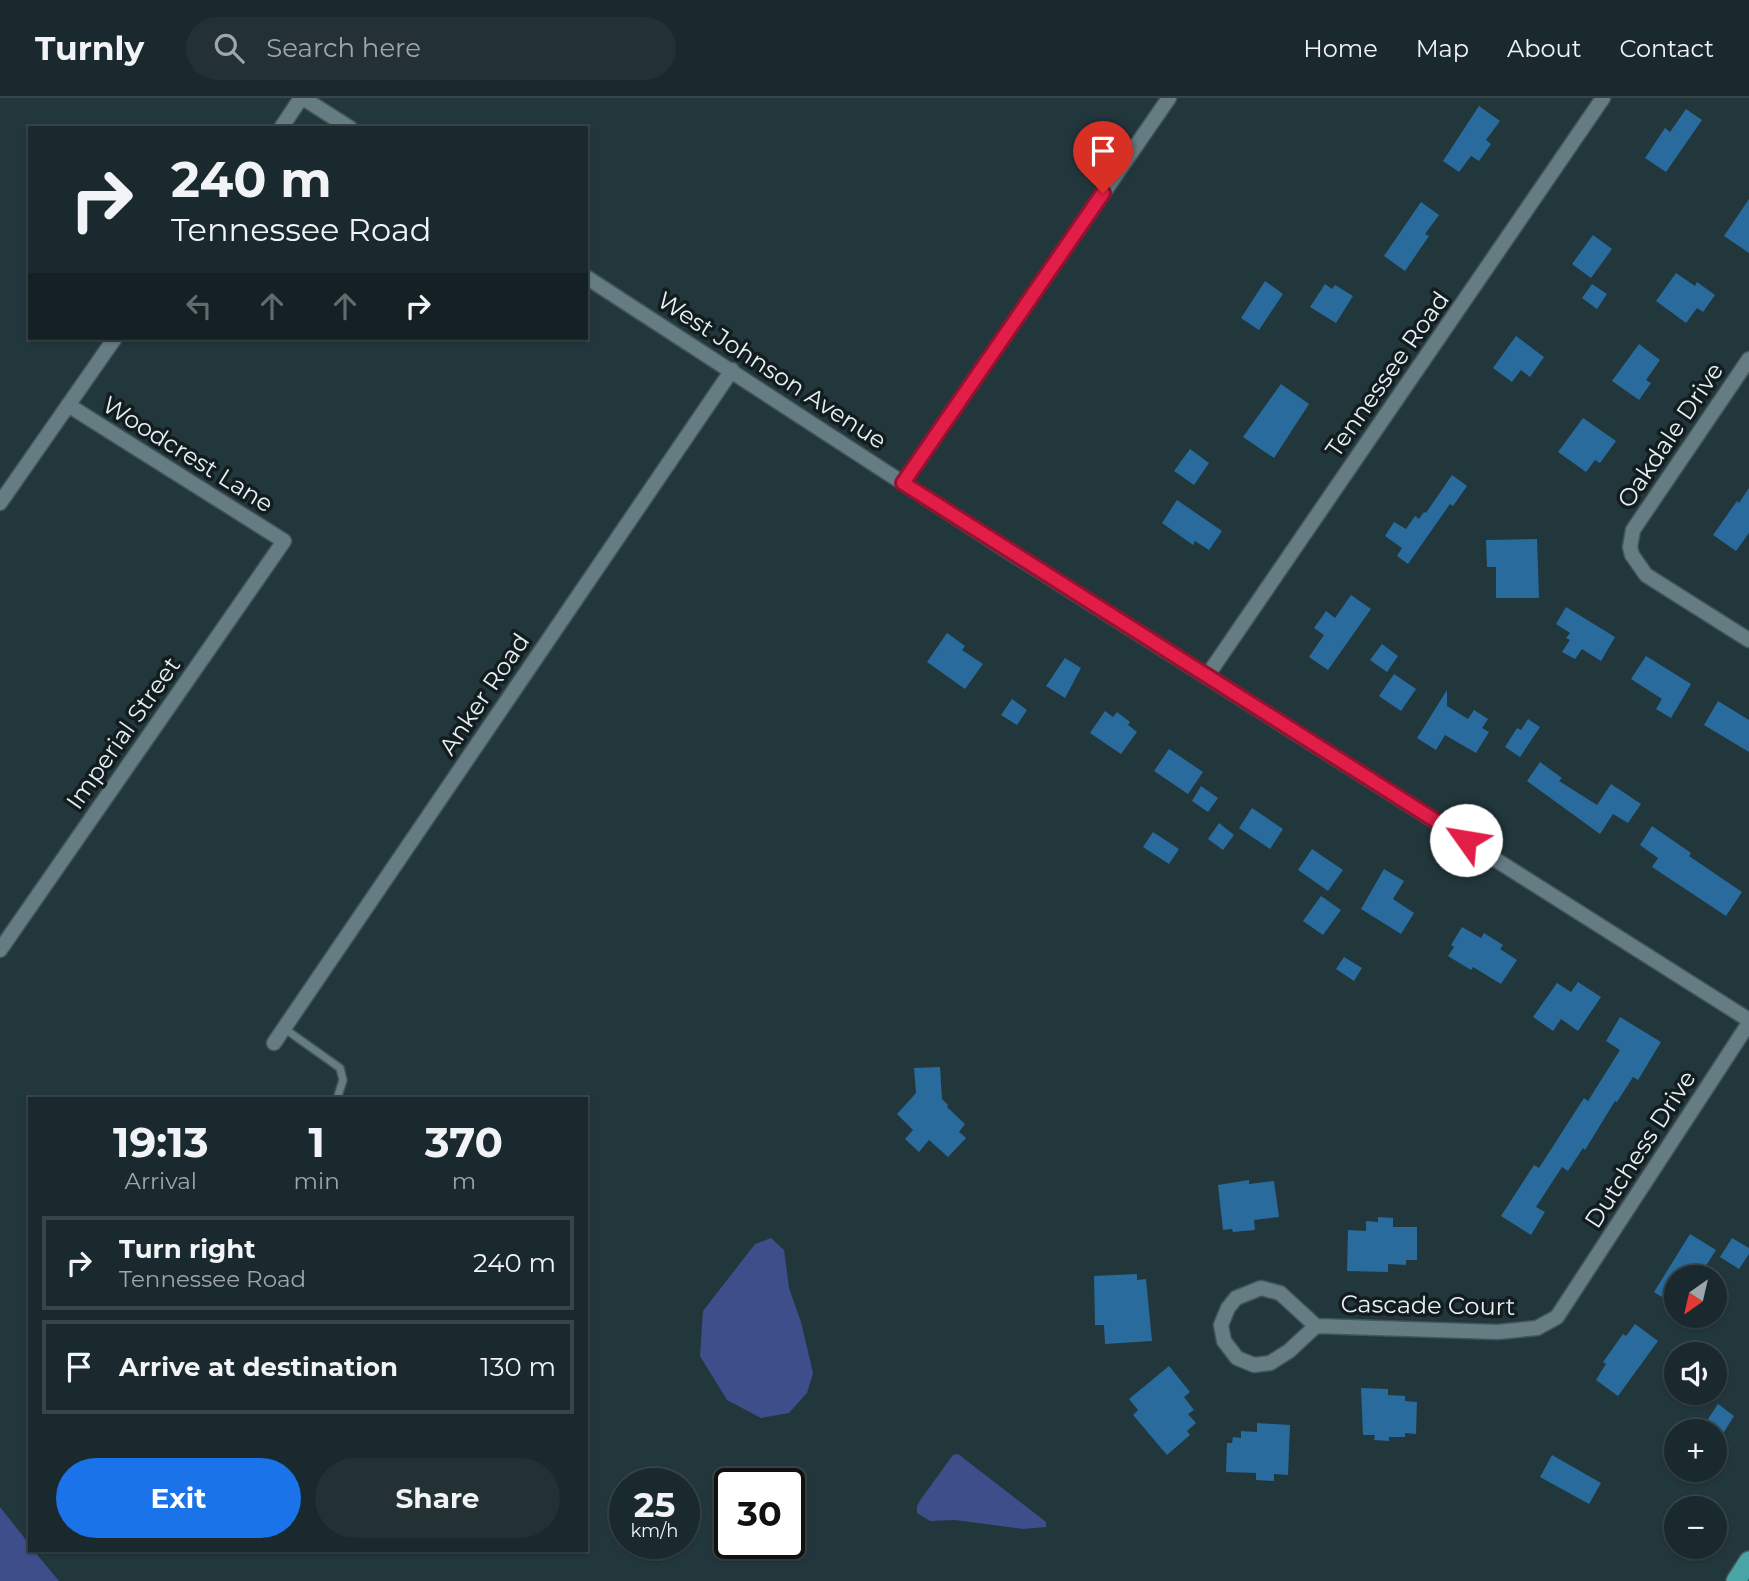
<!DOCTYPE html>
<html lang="en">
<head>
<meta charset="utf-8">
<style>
	:root { --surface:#1a292d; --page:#233135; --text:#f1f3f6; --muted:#9fa6aa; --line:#384549; --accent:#1a73e8 }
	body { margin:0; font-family:Montserrat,sans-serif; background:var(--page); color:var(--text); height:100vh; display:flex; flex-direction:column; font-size:26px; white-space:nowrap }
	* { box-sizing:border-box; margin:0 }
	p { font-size:23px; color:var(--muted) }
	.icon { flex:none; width:38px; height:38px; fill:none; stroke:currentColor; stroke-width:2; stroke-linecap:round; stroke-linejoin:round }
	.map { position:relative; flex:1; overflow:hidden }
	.sheet { position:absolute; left:28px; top:999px; width:560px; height:455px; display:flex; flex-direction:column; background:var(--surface); border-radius:0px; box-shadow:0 2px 5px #0004,0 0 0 2px var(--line) }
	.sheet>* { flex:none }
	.banner { position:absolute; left:28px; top:28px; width:560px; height:214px; border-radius:0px; box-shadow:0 2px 5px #0004,0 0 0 2px var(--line); background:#1a292d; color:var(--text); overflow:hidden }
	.needle { width:46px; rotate:214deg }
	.fabs { position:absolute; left:1664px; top:1167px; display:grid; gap:14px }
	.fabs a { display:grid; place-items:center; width:63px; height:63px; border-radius:50%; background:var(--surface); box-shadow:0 2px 5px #0004,0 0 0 2px var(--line); font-size:35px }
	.speed { position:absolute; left:609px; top:1370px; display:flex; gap:14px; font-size:35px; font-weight:700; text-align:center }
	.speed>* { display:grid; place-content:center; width:91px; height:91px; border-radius:50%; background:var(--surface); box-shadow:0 2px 5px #0004,0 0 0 2px var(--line); line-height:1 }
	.speed small { font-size:18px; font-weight:400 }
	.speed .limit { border:4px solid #111; border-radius:10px; background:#fff; color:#111 }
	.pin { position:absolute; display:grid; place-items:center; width:60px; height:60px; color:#fff; margin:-72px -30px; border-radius:50% 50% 50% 0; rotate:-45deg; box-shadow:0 0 7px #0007 }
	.pin .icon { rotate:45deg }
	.me { position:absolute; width:77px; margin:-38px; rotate:302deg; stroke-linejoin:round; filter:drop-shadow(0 0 5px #0008) }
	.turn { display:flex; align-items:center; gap:24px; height:147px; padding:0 28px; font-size:32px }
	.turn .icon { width:91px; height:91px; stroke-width:2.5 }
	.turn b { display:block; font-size:49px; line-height:60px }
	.lanes { display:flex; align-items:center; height:66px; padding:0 28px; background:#0003; justify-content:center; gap:35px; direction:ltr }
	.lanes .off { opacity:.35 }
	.eta { display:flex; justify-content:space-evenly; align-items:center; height:119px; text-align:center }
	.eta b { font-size:42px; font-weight:700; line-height:49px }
	.action { display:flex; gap:14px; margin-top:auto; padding:14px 28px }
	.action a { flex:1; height:80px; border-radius:42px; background:var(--accent); color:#fff; font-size:28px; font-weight:700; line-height:80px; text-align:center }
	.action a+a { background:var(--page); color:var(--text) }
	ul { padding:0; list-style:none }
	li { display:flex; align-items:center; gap:21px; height:94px; margin:0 14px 10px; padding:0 14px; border:4px solid var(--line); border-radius:0px }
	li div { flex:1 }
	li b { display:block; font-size:26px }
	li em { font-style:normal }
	header { display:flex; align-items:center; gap:42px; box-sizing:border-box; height:98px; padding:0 35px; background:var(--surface); border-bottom:2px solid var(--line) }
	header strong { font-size:33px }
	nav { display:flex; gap:38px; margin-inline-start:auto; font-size:24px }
	.search { width:490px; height:63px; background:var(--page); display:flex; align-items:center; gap:18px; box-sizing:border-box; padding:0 24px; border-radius:38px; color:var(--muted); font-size:26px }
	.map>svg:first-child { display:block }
	.water { fill:#3d4e8a }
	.building { fill:#286b9c }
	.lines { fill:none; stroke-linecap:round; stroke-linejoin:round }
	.service-casing { stroke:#42555a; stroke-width:10 }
	.minor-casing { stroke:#42555a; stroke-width:17 }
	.primary-casing { stroke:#42555a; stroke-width:22 }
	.service { stroke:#657c83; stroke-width:7 }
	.minor { stroke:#657c83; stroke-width:14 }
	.primary { stroke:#49a5a5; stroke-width:19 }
	.route-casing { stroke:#92132f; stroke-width:18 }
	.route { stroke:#e11d48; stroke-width:12 }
	.labels { text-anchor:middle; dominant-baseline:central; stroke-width:7; stroke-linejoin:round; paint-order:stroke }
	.street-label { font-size:24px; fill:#e5f1f5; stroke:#131c1f }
</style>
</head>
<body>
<header>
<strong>Turnly</strong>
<div class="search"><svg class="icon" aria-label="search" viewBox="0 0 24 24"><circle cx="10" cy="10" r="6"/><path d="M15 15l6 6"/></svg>Search here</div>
<nav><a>Home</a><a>Map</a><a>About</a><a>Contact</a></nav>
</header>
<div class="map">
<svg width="1749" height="1483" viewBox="0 0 1749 1483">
	<rect width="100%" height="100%" fill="#22373c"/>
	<!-- water -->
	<g class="water">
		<path d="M771,1140l13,12 5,38 12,34 12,51 -6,20 -18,20 -28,5 -34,-18 -27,-44 3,-45 52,-67z"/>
		<path d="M958,1356l88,68v5l-23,2 -68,-9 -25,1 -13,-8v-7l4,-7 32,-44z"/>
		<path d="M0,1409l30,38v5l4,1 25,30h-59z"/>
	</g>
	<!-- building -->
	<g class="building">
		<path d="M1479,8l21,15 -14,19 5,4 -12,17 -8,-5 -12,16 -16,-11z"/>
		<path d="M1686,11l16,11 -36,52 -21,-14 20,-30 5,4z"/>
		<path d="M1749,101v54l-25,-17z"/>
		<path d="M1421,104l18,13 -14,19 4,2 -24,35 -21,-15z"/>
		<path d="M1593,137l19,14 -21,29 -19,-14z"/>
		<path d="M1676,175l19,13 2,-4 18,13 -12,17 -6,-4 -11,15 -30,-22z"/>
		<path d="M1265,183l18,13 -24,36 -18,-12z"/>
		<path d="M1325,186l7,5 3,-4 18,11 -17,27 -26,-16z"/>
		<path d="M1592,186l15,10 -10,15 -15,-11z"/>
		<path d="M1516,238l28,21 -14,20 -9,-7 -9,12 -19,-14z"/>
		<path d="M1639,246l21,16 -14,20 5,3 -12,17 -27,-19z"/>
		<path d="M1281,286l28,20 -35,54 -31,-21z"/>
		<path d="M1583,320l33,23 -16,22 -5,-3 -9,12 -28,-20z"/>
		<path d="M1190,351l19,14 -15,22 -20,-14z"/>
		<path d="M1452,377l15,11 -14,20 -3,-2 -42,60 -11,-8 5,-8 -17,-12 9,-14 12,7 9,-13 4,3 5,-7 2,1z"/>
		<path d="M1749,390v45l-13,18 -23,-16 24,-34 2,2z"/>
		<path d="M1177,402l45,31 -13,19 -14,-9 -2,4 -31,-22z"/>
		<path d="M1537,441l2,59h-43v-31h-9l-1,-27z"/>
		<path d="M1351,497l20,14 -43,61 -19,-13 15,-22 -10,-7 12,-17 9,7z"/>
		<path d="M1566,509l49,30 -14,24 -19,-12 -7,10 -13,-7 8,-12 -4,-2 4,-5 -14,-9z"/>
		<path d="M947,535l18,13 -3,4 21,14 -18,25 -38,-27z"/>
		<path d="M1382,546l16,12 -11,16 -17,-12z"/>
		<path d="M1646,558l45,28 -20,34 -15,-9 6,-10 -31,-20z"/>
		<path d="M1065,560l16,10 -16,30 -19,-12z"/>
		<path d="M1394,576l22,15 -15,22 -22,-15z"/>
		<path d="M1447,592v16l21,13 6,-9 14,9 -6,9 7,4 -13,21 -31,-18 -9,15 -19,-12z"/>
		<path d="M1012,601l15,11 -10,15 -16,-10z"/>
		<path d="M1718,603l31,19v32l-45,-27z"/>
		<path d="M1105,613l8,6 4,-5 13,10 -2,3 9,7 -16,22 -31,-21z"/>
		<path d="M1528,621l12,8 -20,30 -15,-10 12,-19 4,2z"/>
		<path d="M1169,651l34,23 -15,22 -34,-23z"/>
		<path d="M1540,664l22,16 -3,3 38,24 14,-21 30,20 -13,19 -15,-9 -13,20 -73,-53z"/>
		<path d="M1201,688l17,12 -10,14 -16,-11z"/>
		<path d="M1252,710l31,21 -13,20 -31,-21z"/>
		<path d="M1219,725l15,12 -11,15 -15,-11z"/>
		<path d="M1652,728l39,27 -2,3 53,36 -16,24 -74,-49 6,-9 -18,-13z"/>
		<path d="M1153,734l26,17 -10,15 -26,-17z"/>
		<path d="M1312,751l31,21 -15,21 -30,-21z"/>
		<path d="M1384,771l20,12 -11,18 21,14 -13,21 -40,-25z"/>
		<path d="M1321,798l20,14 -18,25 -20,-14z"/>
		<path d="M1462,829l19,11 3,-5 19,12 -3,4 17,11 -16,24 -28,-17 -2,3 -23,-14 6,-9 -3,-2z"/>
		<path d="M1344,859l18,11 -8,13 -18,-12z"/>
		<path d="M1578,884l23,15 -23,34 -17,-12 -8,12 -20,-14 24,-34 14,9z"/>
		<path d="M1620,919l41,25 -23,38 -5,-3 -16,25 -2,-1 -30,49 -2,-2 -15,23 -6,-4 -26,40 9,5 -14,23 -30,-19 33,-51 5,3 45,-70 4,3 32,-51 -14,-9z"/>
		<path d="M940,969l2,32 6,6 -1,2 18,17 -6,8 7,6 -18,19 -19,-17 -10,12 -14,-13 8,-9 -16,-16 19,-21 -2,-25z"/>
		<path d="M1249,1082v4l25,-3 5,36 -25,3 1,10 -22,2 -1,-3 -9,1 -5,-45z"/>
		<path d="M1378,1119l15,1v9h24v33h-11v5l-18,-1v8l-41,-1 1,-41 18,1v-10l12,1z"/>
		<path d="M1690,1136l26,16 -18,28h-22v28l-22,-14z"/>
		<path d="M1732,1140l17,10v6l-10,15 -19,-12z"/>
		<path d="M1137,1176v6l9,-1 6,62 -47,3 -1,-19h-9l-1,-49z"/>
		<path d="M1635,1226l23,17 -40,55 -22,-16 10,-16 -3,-2 20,-28 3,2z"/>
		<path d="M1169,1268l21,26 -6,5 10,13 -6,4 8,9 -9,8 3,4 -23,20 -34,-40 5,-5 -9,-11z"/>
		<path d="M1361,1290l27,1v6l17,1v5l12,1 -1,32 -11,-1v4h-16v4l-15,-1 1,-5h-12z"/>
		<path d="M1718,1306l16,12 -10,16h-18l5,-7 -5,-3z"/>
		<path d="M1257,1325l33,2 -2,50 -14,-1v7l-18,-1v-7l-30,-1 1,-29h5l1,-6 8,1v-7l16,1z"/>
		<path d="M1552,1357l49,28 -12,21 -49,-27z"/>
	</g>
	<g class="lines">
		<!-- service casing -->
		<g class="service-casing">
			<path id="service" d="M285,931l55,39 3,12 -6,19"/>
		</g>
		<!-- minor casing -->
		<g class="minor-casing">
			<g id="minor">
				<path d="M303,0l47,30"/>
				<path d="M281,30l20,-30"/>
				<path d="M586,179l417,271 746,472"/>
				<path d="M1749,261l-116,171 -3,17 2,8 14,20 103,65"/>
				<path d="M903,385l266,-385"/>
				<path d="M0,405l115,-165"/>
				<path d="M1207,578l396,-578"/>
				<path d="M0,852l284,-409 -216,-136"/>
				<path d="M274,945l458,-673"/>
				<path d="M1316,1228l-27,25 -19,12 -16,2 -17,-7 -13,-17 -3,-16 7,-17 8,-10 25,-10 19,5 36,33 182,6 39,-4 20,-11 192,-294"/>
			</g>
		</g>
		<!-- primary casing -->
		<g class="primary-casing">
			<path id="primary" d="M1736,1483l13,-20"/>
		</g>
		<!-- service -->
		<use href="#service" class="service"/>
		<!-- minor -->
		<use href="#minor" class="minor"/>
		<!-- primary -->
		<use href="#primary" class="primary"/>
	</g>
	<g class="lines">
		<!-- route casing -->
		<g class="route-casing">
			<path id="route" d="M1103,95l-200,290 563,357"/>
		</g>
		<!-- route -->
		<use href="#route" class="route"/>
	</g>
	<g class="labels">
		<!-- street labels -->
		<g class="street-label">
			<text transform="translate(772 272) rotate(33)">West Johnson Avenue</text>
			<text transform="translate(1387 276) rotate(-55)">Tennessee Road</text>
			<text transform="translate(1670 337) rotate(-56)">Oakdale Drive</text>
			<text transform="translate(188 356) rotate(32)">Woodcrest Lane</text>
			<text transform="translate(484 596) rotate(-56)">Anker Road</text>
			<text transform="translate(123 635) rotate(-55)">Imperial Street</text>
			<text transform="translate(1640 1051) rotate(-57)">Dutchess Drive</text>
			<text transform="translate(1428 1207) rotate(1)">Cascade Court</text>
		</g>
	</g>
</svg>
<div class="fabs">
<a><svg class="needle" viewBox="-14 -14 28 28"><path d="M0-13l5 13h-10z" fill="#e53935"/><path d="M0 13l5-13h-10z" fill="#9fa6aa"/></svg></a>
<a><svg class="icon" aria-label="sound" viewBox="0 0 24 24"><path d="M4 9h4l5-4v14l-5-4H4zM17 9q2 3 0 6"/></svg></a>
<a>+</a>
<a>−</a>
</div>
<div class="speed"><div>25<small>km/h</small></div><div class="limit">30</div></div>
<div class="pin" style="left:1103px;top:95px;background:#d93025"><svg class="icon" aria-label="arrive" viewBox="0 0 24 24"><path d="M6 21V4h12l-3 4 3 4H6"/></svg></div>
<svg class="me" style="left:1466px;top:742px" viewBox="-20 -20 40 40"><circle r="19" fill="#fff"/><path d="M0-13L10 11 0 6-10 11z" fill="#e11d48"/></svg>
<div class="banner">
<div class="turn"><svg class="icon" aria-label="right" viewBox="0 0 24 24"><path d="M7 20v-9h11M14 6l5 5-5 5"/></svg><div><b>240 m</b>Tennessee Road</div></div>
<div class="lanes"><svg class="icon off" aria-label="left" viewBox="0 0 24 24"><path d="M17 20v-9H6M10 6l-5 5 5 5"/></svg><svg class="icon off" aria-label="ahead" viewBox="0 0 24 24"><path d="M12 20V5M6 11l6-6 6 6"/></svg><svg class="icon off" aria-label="ahead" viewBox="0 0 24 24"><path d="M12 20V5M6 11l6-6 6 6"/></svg><svg class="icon" aria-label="right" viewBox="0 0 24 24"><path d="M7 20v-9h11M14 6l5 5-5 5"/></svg></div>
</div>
<section class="sheet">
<div class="eta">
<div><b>19:13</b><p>Arrival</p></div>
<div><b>1</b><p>min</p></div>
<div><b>370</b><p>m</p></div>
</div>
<ul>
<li><svg class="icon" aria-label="right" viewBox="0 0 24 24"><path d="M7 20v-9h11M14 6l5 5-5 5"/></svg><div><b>Turn right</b><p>Tennessee Road</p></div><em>240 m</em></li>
<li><svg class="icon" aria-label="arrive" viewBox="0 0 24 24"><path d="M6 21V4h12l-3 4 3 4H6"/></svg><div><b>Arrive at destination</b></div><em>130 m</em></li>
</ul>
<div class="action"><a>Exit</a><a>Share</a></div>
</section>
</div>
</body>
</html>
